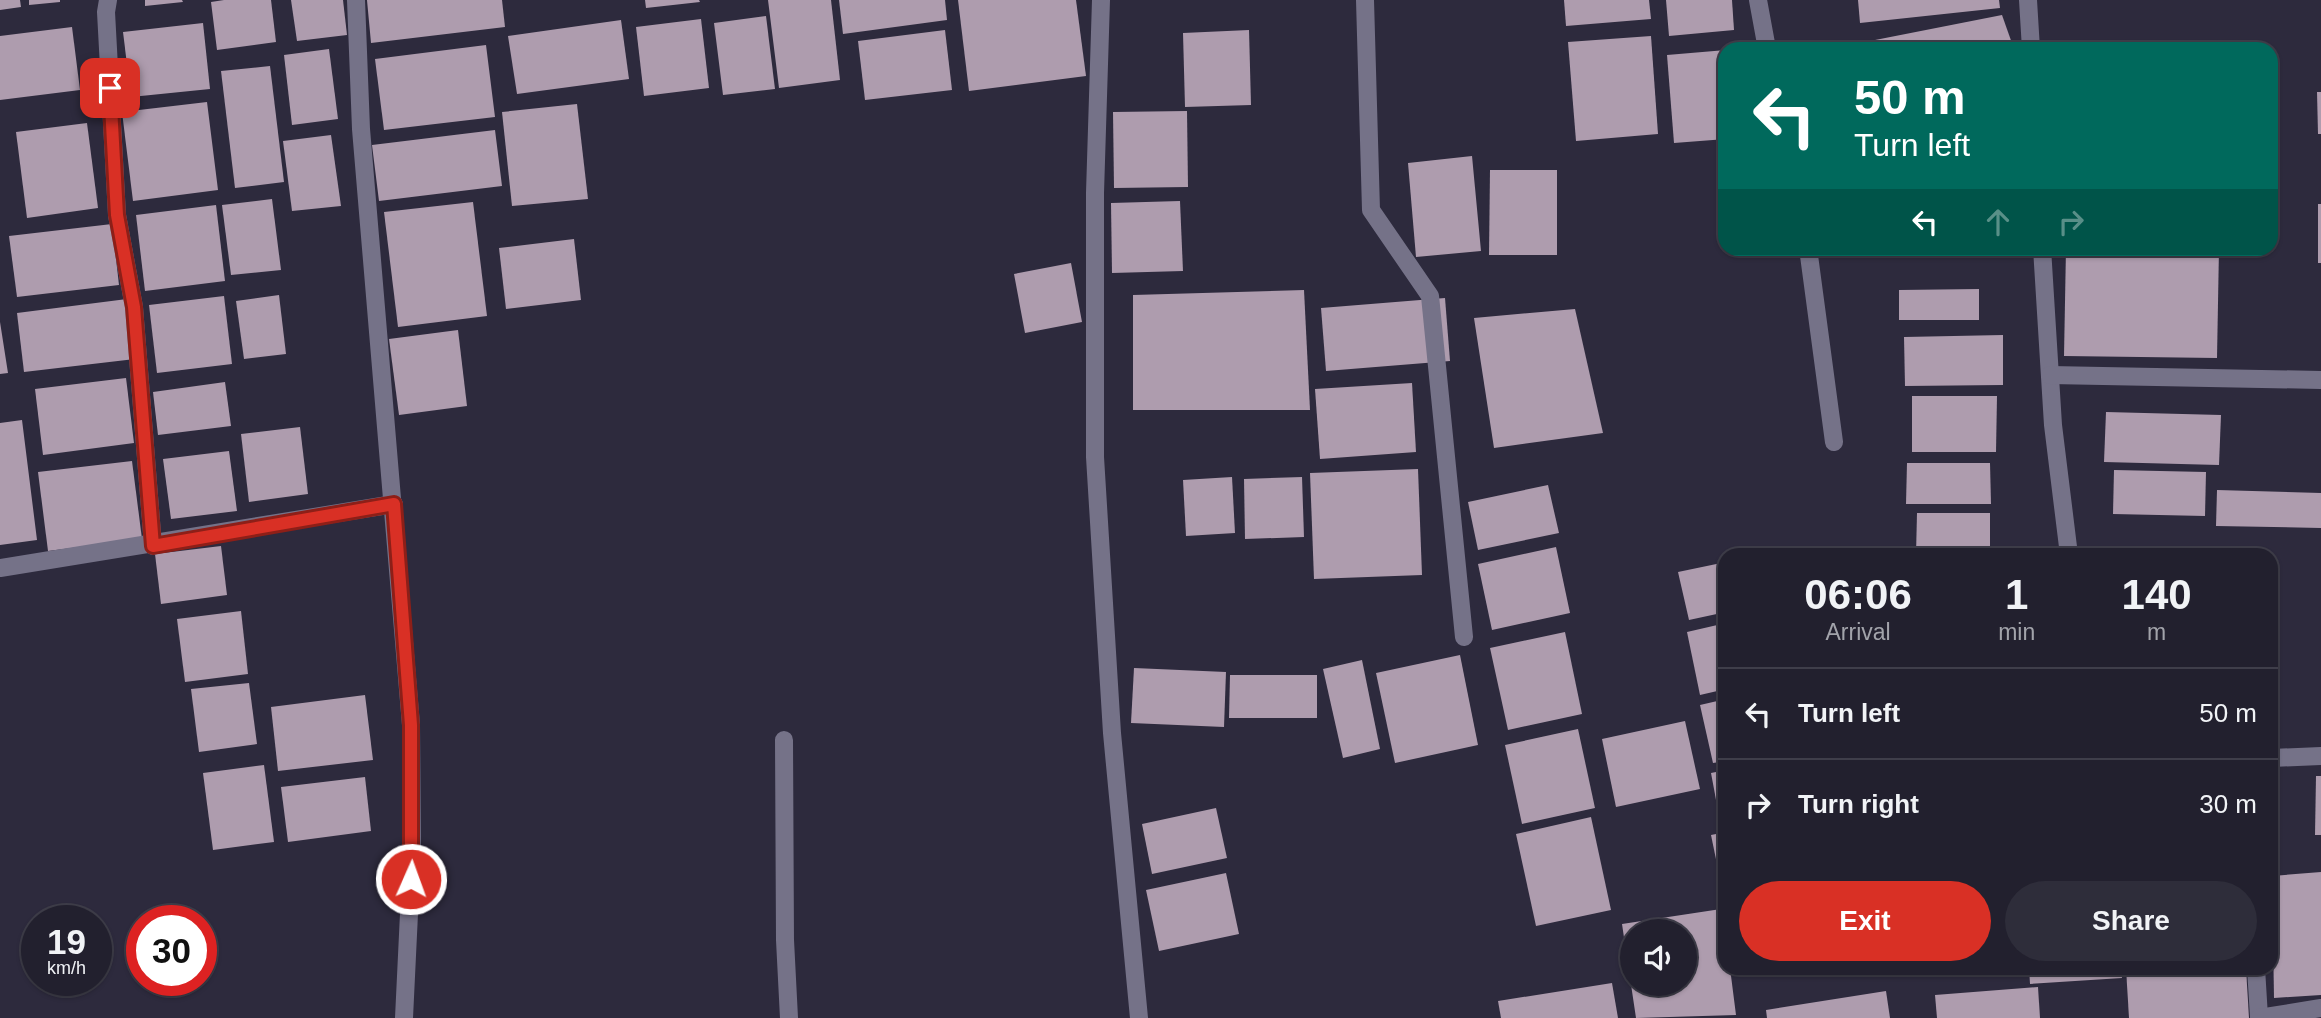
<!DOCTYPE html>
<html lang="en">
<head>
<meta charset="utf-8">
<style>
	:root { --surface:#22202e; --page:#2e2d3a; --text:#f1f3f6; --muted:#a2a3aa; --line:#3f3e4a; --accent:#d93025 }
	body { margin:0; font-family:Arial,sans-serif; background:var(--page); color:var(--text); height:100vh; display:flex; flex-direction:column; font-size:26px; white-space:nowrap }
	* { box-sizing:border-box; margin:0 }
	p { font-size:23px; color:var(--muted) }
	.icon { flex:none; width:38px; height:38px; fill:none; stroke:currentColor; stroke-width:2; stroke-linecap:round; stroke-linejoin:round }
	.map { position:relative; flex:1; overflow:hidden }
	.sheet { position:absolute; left:1718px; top:548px; width:560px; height:427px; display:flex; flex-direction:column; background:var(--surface); border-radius:21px; box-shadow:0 2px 5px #0004,0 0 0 2px var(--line) }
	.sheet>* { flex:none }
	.banner { position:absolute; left:1718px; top:42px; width:560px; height:214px; border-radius:21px; box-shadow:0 2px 5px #0004,0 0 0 2px var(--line); background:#00695c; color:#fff; overflow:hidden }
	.controls { position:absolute; left:1620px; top:919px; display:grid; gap:14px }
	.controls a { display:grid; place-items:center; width:77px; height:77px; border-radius:50%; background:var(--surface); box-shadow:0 2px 5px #0004,0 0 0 2px var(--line); font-size:35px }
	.speed { position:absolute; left:21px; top:905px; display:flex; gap:14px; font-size:35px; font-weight:700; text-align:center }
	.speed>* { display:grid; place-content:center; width:91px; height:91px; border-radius:50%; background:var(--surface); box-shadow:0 2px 5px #0004,0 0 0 2px var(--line); line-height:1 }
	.speed small { font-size:18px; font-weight:400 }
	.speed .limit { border:10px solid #d22; background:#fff; color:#111 }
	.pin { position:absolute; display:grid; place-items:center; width:60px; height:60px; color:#fff; margin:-30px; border-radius:14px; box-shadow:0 4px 10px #0006 }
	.me { position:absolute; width:77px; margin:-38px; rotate:2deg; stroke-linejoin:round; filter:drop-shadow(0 0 5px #0008) }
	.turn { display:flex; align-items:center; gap:24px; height:147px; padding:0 21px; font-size:32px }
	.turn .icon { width:91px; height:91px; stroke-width:2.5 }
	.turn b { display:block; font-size:49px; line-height:60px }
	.lanes { display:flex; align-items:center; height:66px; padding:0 21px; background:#0003; justify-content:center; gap:35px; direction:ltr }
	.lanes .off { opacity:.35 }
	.eta { display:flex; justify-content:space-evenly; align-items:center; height:119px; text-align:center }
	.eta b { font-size:42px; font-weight:700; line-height:49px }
	.button { display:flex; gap:14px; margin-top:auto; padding:14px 21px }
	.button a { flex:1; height:80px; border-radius:42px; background:var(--accent); color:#fff; font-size:28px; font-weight:700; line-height:80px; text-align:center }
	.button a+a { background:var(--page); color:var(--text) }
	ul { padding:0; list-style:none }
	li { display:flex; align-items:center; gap:21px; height:91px; padding:0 21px; border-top:2px solid var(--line) }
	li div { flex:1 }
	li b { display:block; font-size:26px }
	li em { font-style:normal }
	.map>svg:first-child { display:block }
	.building { fill:#ae9cae; fill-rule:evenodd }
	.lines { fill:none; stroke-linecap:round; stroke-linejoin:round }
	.minor { stroke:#757288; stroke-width:18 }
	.route-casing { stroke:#8d1f18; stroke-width:18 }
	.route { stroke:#d93025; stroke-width:12 }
</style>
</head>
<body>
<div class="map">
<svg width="2321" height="1018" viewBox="0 0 2321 1018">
	<rect width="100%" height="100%" fill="#2d2a3d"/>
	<!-- building -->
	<g class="building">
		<path d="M0,0h20l1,7 -21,3z"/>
		<path d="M29,0h31v2l-31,3z"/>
		<path d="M145,0h37l1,2 -38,4z"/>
		<path d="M224,0h47l5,42 -59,8 -6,-48z"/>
		<path d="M291,0h52l4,35 -50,6z"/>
		<path d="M367,0h135l3,27 -134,16z"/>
		<path d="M645,0h54l1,2 -54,6z"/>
		<path d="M768,0h63l9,80 -61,8z"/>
		<path d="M839,0h106l2,20 -104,14z"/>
		<path d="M958,0h118l10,76 -117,15z"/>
		<path d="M1564,0h85l2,19 -85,7z"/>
		<path d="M1666,0h66l2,30 -65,6z"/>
		<path d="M1858,0h141l1,8 -140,15z"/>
		<path d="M2002,15l12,34h-143l-1,-8z"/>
		<path d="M766,16l9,73 -52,6 -9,-72z"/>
		<path d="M701,19l8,69 -65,8 -8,-69z"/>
		<path d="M621,20l8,59 -112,15 -9,-58z"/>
		<path d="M203,23l7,66 -79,8 -8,-65z"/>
		<path d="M72,27l8,63 -80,10v-64z"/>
		<path d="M945,30l7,60 -87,10 -7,-59z"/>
		<path d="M1249,30l2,75 -66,2 -2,-74z"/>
		<path d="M1651,36l7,98 -82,7 -8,-99z"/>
		<path d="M486,45l9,72 -111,13 -9,-71z"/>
		<path d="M329,49l9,70 -46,6 -8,-70z"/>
		<path d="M1726,50v89l-52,4 -7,-88z"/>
		<path d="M270,66l14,116 -49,6 -14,-117z"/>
		<path d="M2317,92h4v42h-3z"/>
		<path d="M207,102l11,88 -85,11 -11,-89z"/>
		<path d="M577,104l11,95 -76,7 -10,-94z"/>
		<path d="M1187,111l1,76 -74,1 -1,-76z"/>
		<path d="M87,123l11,85 -71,10 -11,-86z"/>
		<path d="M495,130l7,56 -123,15 -7,-56z"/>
		<path d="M331,135l10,71 -49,5 -9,-70z"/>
		<path d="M1472,156l9,95 -65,6 -8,-94z"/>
		<path d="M1490,170h67v85h-68z"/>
		<path d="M272,199l9,71 -50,5 -9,-70z"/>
		<path d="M1180,201l3,70 -71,2 -1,-70z"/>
		<path d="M473,202l14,114 -89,11 -14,-115z"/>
		<rect x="2318" y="204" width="3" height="59"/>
		<path d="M216,205l9,76 -80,10 -9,-76z"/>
		<path d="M112,224l7,61 -102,12 -8,-61z"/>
		<path d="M574,239l7,61 -75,9 -7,-61z"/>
		<path d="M2066,248h153l-2,110 -153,-2z"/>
		<path d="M1071,263l11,59 -57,11 -11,-59z"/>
		<path d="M1979,289v31h-80v-30z"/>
		<path d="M1304,290l6,120h-177v-115z"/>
		<path d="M279,295l7,59 -42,5 -8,-58z"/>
		<path d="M224,296l8,68 -75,9 -8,-68z"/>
		<path d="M1445,298l5,63 -124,10 -5,-63z"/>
		<path d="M127,299l8,60 -111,13 -7,-59z"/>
		<path d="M1575,309l28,124 -109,15 -20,-130z"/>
		<path d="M0,322l8,51 -8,1z"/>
		<path d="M458,330l9,76 -68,9 -10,-76z"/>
		<path d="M2003,335v50l-98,1 -1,-49z"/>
		<path d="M126,378l8,65 -91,12 -8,-66z"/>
		<path d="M225,382l6,44 -73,9 -5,-43z"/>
		<path d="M1412,383l4,69 -96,7 -5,-70z"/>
		<path d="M1912,396h85l-1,56h-84z"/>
		<path d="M2106,412l115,3 -2,50 -115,-3z"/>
		<path d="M22,420l15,120 -37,5v-122z"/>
		<path d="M300,427l8,67 -59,8 -8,-68z"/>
		<path d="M229,451l8,60 -66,8 -8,-60z"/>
		<path d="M132,461l10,78 -94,12 -10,-79z"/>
		<path d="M1907,463h83l1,41h-85z"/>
		<path d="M1418,469l4,106 -108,4 -4,-106z"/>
		<path d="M2114,470l92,2 -1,44 -92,-2z"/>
		<path d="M1232,477l3,56 -49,3 -3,-56z"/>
		<path d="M1302,477l2,60 -59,2 -1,-60z"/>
		<path d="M1548,485l11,48 -81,17 -10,-48z"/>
		<path d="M2217,490l104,3v35l-105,-2z"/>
		<path d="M1917,513h73v42h-74z"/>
		<path d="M221,546l6,49 -66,9 -6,-50z"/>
		<path d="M1556,547l14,66 -78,17 -14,-66z"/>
		<path d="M1726,562v50l-37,8 -11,-48z"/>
		<path d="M241,611l7,63 -63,8 -8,-63z"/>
		<path d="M1726,623v66l-26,6 -13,-63z"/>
		<path d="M1565,632l17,82 -74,16 -18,-82z"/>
		<path d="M1460,655l18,90 -83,18 -19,-90z"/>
		<path d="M1362,660l18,89 -37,9 -20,-89z"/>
		<path d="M1134,668l92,4 -2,55 -93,-4z"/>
		<path d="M1230,675h87v43h-88z"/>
		<path d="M249,683l8,61 -58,8 -8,-63z"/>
		<path d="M365,695l8,65 -95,11 -7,-64z"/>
		<path d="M1726,699v62l-13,2 -13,-58z"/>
		<path d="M1685,721l15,68 -84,18 -14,-68z"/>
		<path d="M1578,729l17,79 -73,16 -17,-79z"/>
		<path d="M264,765l10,77 -61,8 -10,-77z"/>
		<path d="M1726,770v45l-7,1 -8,-43z"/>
		<path d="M2316,776h5v59h-6z"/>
		<path d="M365,777l6,54 -83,11 -7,-55z"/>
		<path d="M1216,808l11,50 -75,16 -10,-50z"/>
		<path d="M1591,817l20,93 -75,16 -20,-92z"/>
		<path d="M1726,832v66h-2l-13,-63z"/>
		<path d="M2321,872v123l-47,3 -2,-122z"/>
		<path d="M1226,873l13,61 -80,17 -13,-61z"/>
		<path d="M1721,909l5,59h4l6,47 -100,3 -14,-94zM1633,931h52v53h-52z"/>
		<path d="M2029,968h92l1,10 -92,6z"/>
		<path d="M2126,968h120l3,50h-120z"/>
		<path d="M1612,983l6,35h-117l-3,-17z"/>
		<path d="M2038,987l2,31h-103l-2,-23z"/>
		<path d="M1886,991l4,27h-123l-1,-8z"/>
	</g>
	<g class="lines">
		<!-- minor -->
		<g class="minor">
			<path d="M108,0l-2,12 11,203 17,92 19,239"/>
			<path d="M356,0l5,129 50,596 1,126 -8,167"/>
			<path d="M1101,0l-6,193v264l17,276 27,285"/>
			<path d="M1365,0l6,210 59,86 34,341"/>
			<path d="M1758,0l9,49"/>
			<path d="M2028,0l3,49"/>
			<path d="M1808,248l26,194"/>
			<path d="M2042,248l11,177 16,130"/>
			<path d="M2050,375l271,5"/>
			<path d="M0,568l394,-64"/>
			<path d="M784,740l1,200 4,78"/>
			<path d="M2272,758l49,-2"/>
			<path d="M2256,968l3,49"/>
			<path d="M2259,1018l62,-10"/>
		</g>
	</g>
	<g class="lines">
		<!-- route casing -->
		<g class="route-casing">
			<path id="route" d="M110,88l7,127 17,92 19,239 241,-42 17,221v154"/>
		</g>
		<!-- route -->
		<use href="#route" class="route"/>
	</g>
</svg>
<div class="controls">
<a><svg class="icon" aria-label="sound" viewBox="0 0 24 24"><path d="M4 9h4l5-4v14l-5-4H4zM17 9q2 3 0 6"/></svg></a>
</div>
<div class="speed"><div>19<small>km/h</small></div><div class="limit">30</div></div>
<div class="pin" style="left:110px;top:88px;background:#d93025"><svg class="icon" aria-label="arrive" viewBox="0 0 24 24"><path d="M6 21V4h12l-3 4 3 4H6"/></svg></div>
<svg class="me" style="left:411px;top:879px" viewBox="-20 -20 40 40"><circle r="17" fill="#d93025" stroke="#fff" stroke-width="3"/><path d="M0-11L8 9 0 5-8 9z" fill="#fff"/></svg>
<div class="banner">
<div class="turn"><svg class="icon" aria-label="left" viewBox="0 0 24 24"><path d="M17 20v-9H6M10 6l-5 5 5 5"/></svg><div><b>50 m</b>Turn left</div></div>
<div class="lanes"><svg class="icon" aria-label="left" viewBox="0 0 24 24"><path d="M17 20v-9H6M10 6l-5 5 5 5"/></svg><svg class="icon off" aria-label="ahead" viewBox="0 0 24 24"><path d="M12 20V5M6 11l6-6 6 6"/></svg><svg class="icon off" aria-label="right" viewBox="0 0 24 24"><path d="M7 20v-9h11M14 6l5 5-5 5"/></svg></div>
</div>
<section class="sheet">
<div class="eta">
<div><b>06:06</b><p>Arrival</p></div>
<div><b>1</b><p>min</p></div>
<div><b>140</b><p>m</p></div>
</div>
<ul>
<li><svg class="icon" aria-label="left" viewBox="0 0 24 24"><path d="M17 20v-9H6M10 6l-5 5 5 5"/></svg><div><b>Turn left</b></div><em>50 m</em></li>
<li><svg class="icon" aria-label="right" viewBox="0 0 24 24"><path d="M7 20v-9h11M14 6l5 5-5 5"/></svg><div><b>Turn right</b></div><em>30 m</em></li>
</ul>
<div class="button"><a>Exit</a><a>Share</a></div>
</section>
</div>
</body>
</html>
